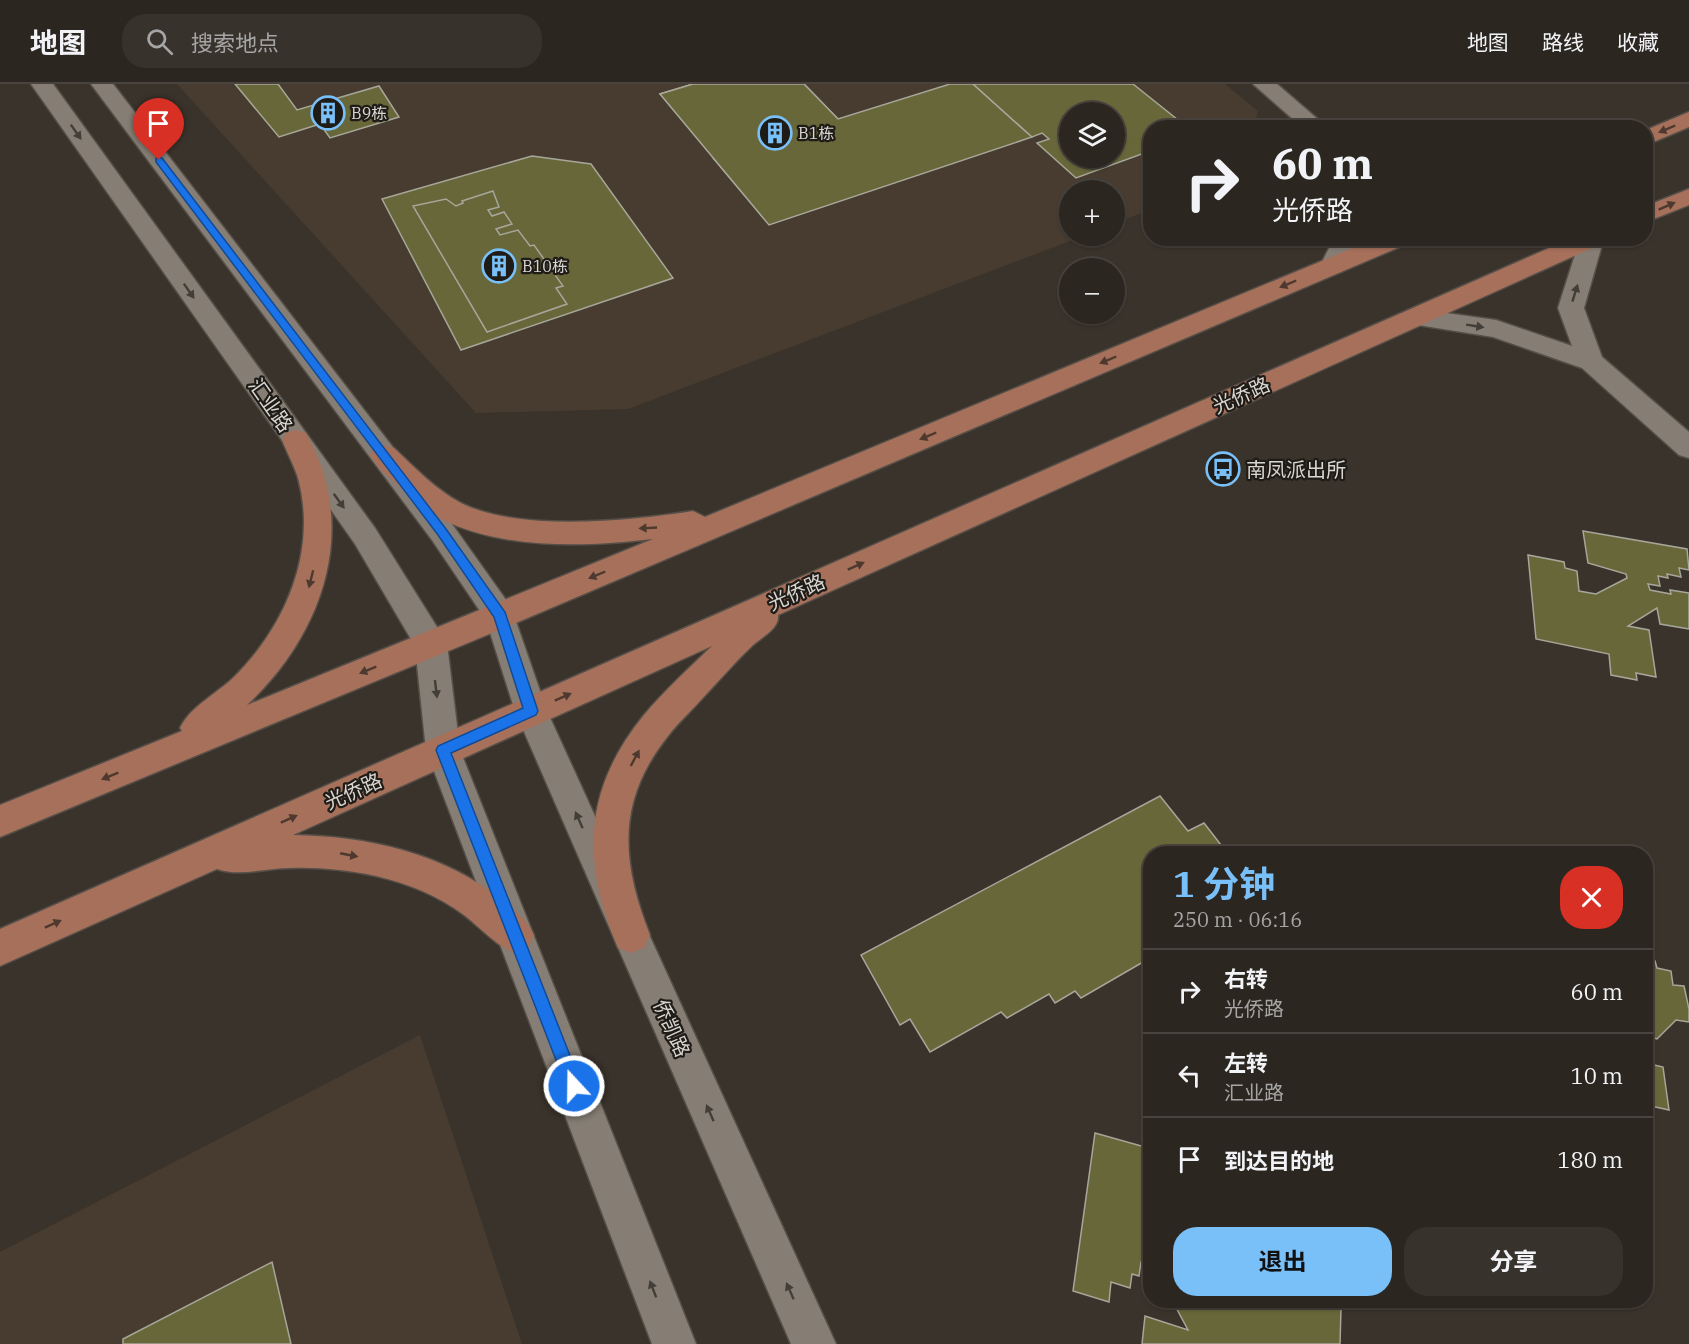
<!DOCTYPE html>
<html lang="zh">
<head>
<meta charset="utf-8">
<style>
	:root { --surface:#2c2620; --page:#38322d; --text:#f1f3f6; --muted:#a6a5a5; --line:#48433e; --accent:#79bff8 }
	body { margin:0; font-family:"IBM Plex Serif","Noto Sans SC",serif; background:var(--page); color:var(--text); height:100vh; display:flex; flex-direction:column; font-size:22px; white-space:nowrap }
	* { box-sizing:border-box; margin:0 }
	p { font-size:20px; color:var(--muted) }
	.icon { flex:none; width:33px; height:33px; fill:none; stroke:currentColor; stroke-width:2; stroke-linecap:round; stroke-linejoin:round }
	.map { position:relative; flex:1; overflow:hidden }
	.sheet { position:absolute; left:1143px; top:762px; width:510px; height:462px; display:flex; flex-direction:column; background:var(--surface); border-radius:24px; box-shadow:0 2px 4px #0004,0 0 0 2px var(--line) }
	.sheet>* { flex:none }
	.hud { position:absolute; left:1143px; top:36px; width:510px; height:126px; border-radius:24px; box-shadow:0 2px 4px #0004,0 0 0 2px var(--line); background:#2c2620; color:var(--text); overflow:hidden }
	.fabs { position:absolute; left:1059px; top:18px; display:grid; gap:12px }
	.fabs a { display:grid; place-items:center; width:66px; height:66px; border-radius:50%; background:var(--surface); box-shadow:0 2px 4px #0004,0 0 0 2px var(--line); font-size:30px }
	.pin { position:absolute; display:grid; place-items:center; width:51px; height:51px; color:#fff; margin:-62px -26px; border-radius:50% 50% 50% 0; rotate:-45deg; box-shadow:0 0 6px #0007 }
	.pin .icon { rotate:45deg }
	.me { position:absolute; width:66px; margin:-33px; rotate:339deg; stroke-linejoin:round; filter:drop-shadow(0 0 4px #0008) }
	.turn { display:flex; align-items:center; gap:21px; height:126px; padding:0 30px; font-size:27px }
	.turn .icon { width:78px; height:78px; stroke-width:2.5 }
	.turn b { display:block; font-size:42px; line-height:51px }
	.round { display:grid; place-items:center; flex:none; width:63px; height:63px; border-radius:24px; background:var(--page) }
	.summary { display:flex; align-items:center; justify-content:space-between; height:102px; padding:0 30px }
	h1 { font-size:36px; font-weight:700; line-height:45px; color:var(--accent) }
	.action { display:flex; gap:12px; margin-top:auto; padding:12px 30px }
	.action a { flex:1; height:69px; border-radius:24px; background:var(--accent); color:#111; font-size:24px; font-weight:700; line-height:69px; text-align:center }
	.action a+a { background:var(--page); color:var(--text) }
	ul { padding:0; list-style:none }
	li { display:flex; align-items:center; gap:18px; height:84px; padding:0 30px; border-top:2px solid var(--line) }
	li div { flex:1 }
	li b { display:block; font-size:22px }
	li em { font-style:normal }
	header { display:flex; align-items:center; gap:36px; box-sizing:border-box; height:84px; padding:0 30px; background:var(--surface); border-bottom:2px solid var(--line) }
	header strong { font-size:28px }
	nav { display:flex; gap:33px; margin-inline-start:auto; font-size:21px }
	.search { width:420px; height:54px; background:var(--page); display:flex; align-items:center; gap:15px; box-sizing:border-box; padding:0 21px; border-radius:24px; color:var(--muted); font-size:22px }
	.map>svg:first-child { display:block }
	.built { fill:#473c2f; fill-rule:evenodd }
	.building { fill:#68673a; stroke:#a6a69a; stroke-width:1.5; fill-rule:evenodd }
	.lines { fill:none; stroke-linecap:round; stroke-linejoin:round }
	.minor-casing { stroke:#554f48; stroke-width:3 }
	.tertiary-casing { stroke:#554f48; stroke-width:3 }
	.primary-casing { stroke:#554f48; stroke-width:3 }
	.minor { fill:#867e74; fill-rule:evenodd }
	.tertiary { fill:#867e74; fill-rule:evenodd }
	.primary { fill:#a6705b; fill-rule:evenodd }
	.oneway { fill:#4e392f }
	.oneway2 { fill:#433e38 }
	.route { fill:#1a73e8; stroke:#114b97; stroke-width:1.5 }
	.labels { text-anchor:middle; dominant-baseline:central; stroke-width:4.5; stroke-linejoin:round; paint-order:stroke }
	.far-poi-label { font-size:16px; fill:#d9d5d0; stroke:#1f1c18; text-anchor:start }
	.street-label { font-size:20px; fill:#d9d5d0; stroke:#1f1c18 }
	.poi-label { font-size:20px; fill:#d9d5d0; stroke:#1f1c18; text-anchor:start }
</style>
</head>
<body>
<header>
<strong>地图</strong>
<div class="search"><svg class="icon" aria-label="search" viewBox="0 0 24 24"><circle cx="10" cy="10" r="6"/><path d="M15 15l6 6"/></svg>搜索地点</div>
<nav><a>地图</a><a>路线</a><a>收藏</a></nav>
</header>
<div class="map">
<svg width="1689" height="1260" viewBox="0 0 1689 1260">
	<rect width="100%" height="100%" fill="#3a332b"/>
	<!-- built -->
	<g class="built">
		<path d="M177,0h1048l33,27 -4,16 -104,1v82l-35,13 -1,-33h-44v46h13l-455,173 -152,4zM1070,28h44v46h-44z"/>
		<path d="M420,951l102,309h-522v-92z"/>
	</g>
	<!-- building -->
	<g class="building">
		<path d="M235,0h43l19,26 82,-24 20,31 -69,21 -10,-14 -41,13z"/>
		<path d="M693,0h111l34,35 5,-1 34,36 -132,42 -32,-38 10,-3 -7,-8 -9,3 -47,-56z"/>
		<path d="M693,0h111l34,35 112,-35h23l59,53 -263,88 -109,-131z"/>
		<path d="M973,0h160l55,44h-38v23l-74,27 -39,-35 12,-4 -7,-6 -10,4zM1070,28h44v46h-44z"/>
		<path d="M532,72l59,8 82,114 -212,72 -79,-151z"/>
		<path d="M493,107l6,16 -11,3 4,6 12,-4 8,12 -16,5 4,6 18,-5 12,16 4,-1 29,41 -7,2 11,16 -80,28 -74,-126 33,-7 10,7 7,-3 -1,-2z"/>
		<path d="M1583,447l104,18 2,21 -10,-2 2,9 -14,-3 1,4 -10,-2 2,10 -12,-2 2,6 21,4 -1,-4 19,3v36l-29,-5 -3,-16 -29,18 21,4 7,47 -20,-4 1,7 -26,-5 -2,-21 -73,-15 -8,-84 36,7 1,6 12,3 2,20 17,3 31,-16 -1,-4 -38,-11z"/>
		<path d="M1160,712l28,35 16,-8 24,31h-78v104l-69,40 -6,-7 -20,12 -6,-9 -42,24 -6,-6 -71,40 -20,-33 -10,6 -39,-70z"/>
		<path d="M1646,875l9,2 2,7 14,3 2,14 11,1 5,23v13l-13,-2 -19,19 -11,-3z"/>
		<path d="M1646,979l17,4 6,43 -23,-5z"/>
		<path d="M1095,1049l50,14 -1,10 6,2v102l-9,1 -2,14 -7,-2 -2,14 -19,-6 -2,20 -36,-11z"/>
		<path d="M272,1178l19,82h-168v-5z"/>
		<path d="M1172,1216h157v5l12,4 -1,35h-198l3,-28 43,14z"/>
	</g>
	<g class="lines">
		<!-- minor casing -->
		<g class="minor-casing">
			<g id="minor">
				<path d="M1253,0h24l51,44h-25z"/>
				<path d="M1334,154h24l-17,34 -9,2 -9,-2 -3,-6z"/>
				<path d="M1604,154l-20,70 18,49 87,75v26l-10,-3 -97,-87 -89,-31 -75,-12 -9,-2 -4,-6 4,-6 9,-2 78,11 76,26 -14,-38 22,-69z"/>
			</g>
		</g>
		<!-- tertiary casing -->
		<g class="tertiary-casing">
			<g id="tertiary">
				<path d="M31,0h22l322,444 67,107 5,9 13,106 236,594h-44l-226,-594 -11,-104 -60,-102z"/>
				<path d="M91,0h22l339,440 59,83 36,104 289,633h-45l-276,-633 -29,-91 -54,-80z"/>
			</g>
		</g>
		<!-- primary casing -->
		<g class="primary-casing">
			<g id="primary">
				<path d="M1689,28v15l-43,18v-15z"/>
				<path d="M1689,105v16l-43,17v-16z"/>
				<path d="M1377,154h35l-3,5 -898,382 -511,212v-32l182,-74 -2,-3c10,-21 36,-34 53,-50 52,-51 85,-126 65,-200 -4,-13 -11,-25 -16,-38l4,-7 10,-3 10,3c54,95 17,201 -59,272l406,-166c-68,8 -149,11 -212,-20 -15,-7 -28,-20 -40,-31 -11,-10 -24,-20 -31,-33l4,-7 10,-3 10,3c20,19 42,42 67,55 58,29 169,18 232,8l12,6z"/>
				<path d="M1572,154h34l-3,5 -825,372c2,13 -16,22 -25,30 -19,18 -36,38 -54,57 -10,11 -22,22 -31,34 -52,65 -47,126 -18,199l-6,13 -13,5 -13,-5c-37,-86 -35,-158 26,-233 20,-24 45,-47 68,-69l-419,189c73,1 153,18 211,67 12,10 23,18 30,33l-6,13 -13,5c-20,-8 -34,-25 -51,-38 -25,-19 -57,-32 -88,-39 -28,-6 -57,-9 -86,-8 -24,0 -51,9 -73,1l-217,97v-37z"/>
			</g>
		</g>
		<!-- minor -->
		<use href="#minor" class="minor"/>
		<!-- tertiary -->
		<use href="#tertiary" class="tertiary"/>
		<!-- primary -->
		<use href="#primary" class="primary"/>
	</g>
	<!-- one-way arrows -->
	<defs><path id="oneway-solid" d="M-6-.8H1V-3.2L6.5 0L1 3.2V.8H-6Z" transform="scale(1.5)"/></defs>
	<g class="oneway">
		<use href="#oneway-solid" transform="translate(1667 45) rotate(157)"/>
		<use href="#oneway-solid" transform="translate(1667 122) rotate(-24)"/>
		<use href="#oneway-solid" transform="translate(1288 200) rotate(157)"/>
		<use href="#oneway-solid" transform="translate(1108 276) rotate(157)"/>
		<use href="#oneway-solid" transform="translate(928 352) rotate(157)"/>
		<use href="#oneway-solid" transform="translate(648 444) rotate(177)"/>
		<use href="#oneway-solid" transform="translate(856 482) rotate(-24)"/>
		<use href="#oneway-solid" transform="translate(597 491) rotate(157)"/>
		<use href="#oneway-solid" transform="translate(311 495) rotate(104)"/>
		<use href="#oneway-solid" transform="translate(368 586) rotate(158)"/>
		<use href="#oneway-solid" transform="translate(563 613) rotate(-24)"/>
		<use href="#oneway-solid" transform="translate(635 674) rotate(-62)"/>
		<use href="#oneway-solid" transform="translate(110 692) rotate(158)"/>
		<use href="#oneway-solid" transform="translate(289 735) rotate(-24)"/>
		<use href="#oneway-solid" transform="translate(349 771) rotate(11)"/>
		<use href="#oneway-solid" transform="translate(53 840) rotate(-24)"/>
	</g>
	<g class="oneway2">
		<use href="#oneway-solid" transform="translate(76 48) rotate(55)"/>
		<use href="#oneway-solid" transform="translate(189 207) rotate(55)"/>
		<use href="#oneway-solid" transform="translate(1575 209) rotate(-73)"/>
		<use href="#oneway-solid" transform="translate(1475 242) rotate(9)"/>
		<use href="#oneway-solid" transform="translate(339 417) rotate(54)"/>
		<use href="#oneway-solid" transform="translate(436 605) rotate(83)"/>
		<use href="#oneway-solid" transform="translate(579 736) rotate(-114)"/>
		<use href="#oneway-solid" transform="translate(710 1029) rotate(-114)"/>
		<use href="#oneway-solid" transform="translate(653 1205) rotate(-111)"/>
		<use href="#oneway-solid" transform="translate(790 1207) rotate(-114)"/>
	</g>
	<!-- route -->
	<path class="route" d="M159,73l3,1 284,371 59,83 33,99 -2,4 -85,38 131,333 -3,5 -5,3 -6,-3 -132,-341 2,-4 85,-38 -29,-91 -56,-82 -282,-373v-4z"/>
	<!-- icons -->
	<defs>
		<g id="building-ring" transform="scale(1.725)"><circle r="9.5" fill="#1f1c18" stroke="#79bff8" stroke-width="1.5"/><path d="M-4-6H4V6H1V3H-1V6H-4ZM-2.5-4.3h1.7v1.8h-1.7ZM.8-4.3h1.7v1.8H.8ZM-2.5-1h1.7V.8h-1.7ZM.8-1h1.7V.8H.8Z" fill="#79bff8"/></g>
		<g id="bus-ring" transform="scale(1.725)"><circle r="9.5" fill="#1f1c18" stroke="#79bff8" stroke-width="1.5"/><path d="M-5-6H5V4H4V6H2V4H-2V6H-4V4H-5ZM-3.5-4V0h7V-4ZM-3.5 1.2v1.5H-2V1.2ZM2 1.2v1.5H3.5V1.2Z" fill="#79bff8"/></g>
	</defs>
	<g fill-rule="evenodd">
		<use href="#building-ring" x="328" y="29"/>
		<use href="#building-ring" x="775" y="49"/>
		<use href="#building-ring" x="499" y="182"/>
		<use href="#bus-ring" x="1223" y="385"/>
	</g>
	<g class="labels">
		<!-- far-poi labels -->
		<g class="far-poi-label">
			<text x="351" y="29">B9栋</text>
			<text x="798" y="49">B1栋</text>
			<text x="522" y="182">B10栋</text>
		</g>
		<!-- street labels -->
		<g class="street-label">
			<text transform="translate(1241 311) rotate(-24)">光侨路</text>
			<text transform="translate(271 321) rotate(55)">汇业路</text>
			<text transform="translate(796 508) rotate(-24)">光侨路</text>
			<text transform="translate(353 707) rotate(-24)">光侨路</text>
			<text transform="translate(672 944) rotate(66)">侨凯路</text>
		</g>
		<!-- poi labels -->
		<g class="poi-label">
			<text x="1246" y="385">南凤派出所</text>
		</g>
	</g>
</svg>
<div class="fabs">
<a><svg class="icon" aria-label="layers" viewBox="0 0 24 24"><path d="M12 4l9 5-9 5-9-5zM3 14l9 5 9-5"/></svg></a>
<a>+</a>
<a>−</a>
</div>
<div class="pin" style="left:159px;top:76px;background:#d93025"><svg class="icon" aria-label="arrive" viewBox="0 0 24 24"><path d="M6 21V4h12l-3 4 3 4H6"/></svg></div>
<svg class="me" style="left:574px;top:1002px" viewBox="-20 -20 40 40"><circle r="17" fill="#1a73e8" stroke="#fff" stroke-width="3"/><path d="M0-11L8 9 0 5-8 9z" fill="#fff"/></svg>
<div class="hud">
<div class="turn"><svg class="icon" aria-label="right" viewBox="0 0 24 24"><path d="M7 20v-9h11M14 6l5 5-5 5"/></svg><div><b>60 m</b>光侨路</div></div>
</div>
<section class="sheet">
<div class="summary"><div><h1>1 分钟</h1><p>250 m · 06:16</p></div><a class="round" style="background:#d93025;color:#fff"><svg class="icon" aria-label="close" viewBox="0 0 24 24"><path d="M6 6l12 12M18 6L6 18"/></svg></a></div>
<ul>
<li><svg class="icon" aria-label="right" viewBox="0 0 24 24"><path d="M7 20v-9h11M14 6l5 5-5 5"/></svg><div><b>右转</b><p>光侨路</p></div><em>60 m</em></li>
<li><svg class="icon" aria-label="left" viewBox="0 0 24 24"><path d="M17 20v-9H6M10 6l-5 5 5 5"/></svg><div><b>左转</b><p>汇业路</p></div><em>10 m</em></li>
<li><svg class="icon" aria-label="arrive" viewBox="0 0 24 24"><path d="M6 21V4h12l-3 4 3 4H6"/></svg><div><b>到达目的地</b></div><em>180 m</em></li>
</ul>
<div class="action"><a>退出</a><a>分享</a></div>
</section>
</div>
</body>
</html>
